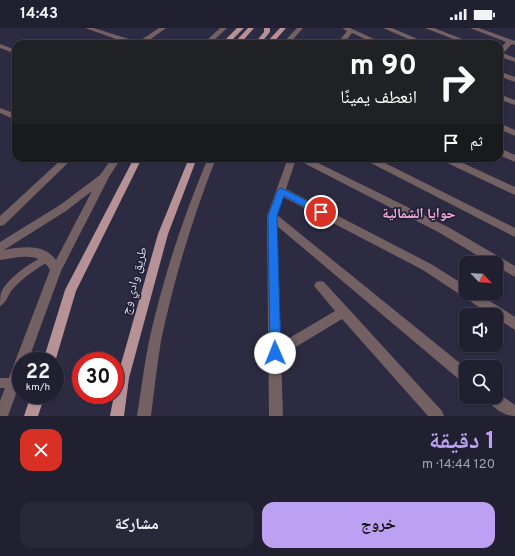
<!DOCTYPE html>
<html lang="ar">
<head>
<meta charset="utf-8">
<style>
	:root { --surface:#212031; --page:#292839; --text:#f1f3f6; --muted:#a2a3ab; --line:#3e3e4d; --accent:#bca0f2 }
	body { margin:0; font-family:Overpass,"Noto Naskh Arabic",sans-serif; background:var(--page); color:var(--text); direction:rtl; height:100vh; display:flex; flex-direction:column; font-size:15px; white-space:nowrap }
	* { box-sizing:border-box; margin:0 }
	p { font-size:13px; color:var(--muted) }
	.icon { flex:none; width:22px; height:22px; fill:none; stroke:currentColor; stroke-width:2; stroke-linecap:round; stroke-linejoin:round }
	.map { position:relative; height:388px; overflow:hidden; direction:ltr }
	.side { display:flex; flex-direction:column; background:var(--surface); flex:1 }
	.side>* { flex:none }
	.guide { position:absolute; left:12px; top:12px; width:491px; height:122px; border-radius:12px; box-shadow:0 1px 3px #0004,0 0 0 1px var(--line); direction:rtl; background:#202124; color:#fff; overflow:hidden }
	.needle { width:26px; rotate:115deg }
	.tools { position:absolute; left:459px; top:228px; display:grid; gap:8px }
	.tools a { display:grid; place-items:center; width:44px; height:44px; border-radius:8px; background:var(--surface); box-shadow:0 1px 3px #0004,0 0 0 1px var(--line); font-size:20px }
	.speed { position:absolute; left:12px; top:324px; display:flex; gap:8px; font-size:20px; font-weight:700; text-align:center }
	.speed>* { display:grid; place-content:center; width:52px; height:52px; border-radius:50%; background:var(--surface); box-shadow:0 1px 3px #0004,0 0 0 1px var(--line); line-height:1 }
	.speed small { font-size:10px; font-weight:400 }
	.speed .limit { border:6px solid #d22; background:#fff; color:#111 }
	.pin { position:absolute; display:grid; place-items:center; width:34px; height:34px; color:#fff; margin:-17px; border:2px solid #fff; border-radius:50%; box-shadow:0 1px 4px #0007 }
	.me { position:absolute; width:44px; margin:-22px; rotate:359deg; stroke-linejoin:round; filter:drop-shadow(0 0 3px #0008) }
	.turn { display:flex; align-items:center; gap:14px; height:84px; padding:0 20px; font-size:18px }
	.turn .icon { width:52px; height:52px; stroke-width:2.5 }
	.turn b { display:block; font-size:28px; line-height:34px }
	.then { display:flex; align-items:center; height:38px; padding:0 20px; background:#0003; gap:8px; font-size:15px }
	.round { display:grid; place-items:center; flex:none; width:42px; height:42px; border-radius:12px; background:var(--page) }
	.summary { display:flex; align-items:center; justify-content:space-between; height:68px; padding:0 20px }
	h1 { font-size:24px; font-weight:700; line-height:30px; color:var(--accent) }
	.cta { display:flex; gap:8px; margin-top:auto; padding:8px 20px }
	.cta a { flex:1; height:46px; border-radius:12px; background:var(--accent); color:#111; font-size:16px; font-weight:700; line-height:46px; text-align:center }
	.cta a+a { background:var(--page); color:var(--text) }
	.status { display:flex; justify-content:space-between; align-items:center; height:28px; padding:0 20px; background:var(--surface); direction:ltr }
	.status svg { height:11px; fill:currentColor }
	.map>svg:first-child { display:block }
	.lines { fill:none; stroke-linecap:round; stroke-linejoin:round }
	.service { fill:#726062; fill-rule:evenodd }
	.minor { fill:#726062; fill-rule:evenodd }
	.primary { fill:#b69196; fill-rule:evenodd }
	.route { fill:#1a73e8; stroke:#114b97 }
	.labels { text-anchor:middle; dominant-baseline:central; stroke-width:3.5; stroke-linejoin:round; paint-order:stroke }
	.street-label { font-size:13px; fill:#dcdbea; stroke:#222137 }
	.neighbourhood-label { font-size:14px; font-weight:bold; fill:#f5afde; stroke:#222137 }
</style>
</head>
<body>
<div class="status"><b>14:43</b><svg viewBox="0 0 49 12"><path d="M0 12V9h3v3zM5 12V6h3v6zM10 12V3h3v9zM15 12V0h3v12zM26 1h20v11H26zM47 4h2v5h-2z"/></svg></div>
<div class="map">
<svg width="515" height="388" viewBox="0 0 515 388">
	<rect width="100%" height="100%" fill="#2c2b41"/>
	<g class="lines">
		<!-- service -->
		<g class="service">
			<path d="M48,227l3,1 1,2 -1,2c-15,9 -29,18 -40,31 -3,5 -6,13 -11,15 0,-4 0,-9 1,-13 6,-15 32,-33 47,-38z"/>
			<path d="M0,350h13l3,2 2,3 -2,3 -3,2h-13z"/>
		</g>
		<!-- minor -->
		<g class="minor">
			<path d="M85,0h9l44,14 21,-14h7l-22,16h-14z"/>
			<path d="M220,0h7l-17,16h-7z"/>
			<path d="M297,0h6l-14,16h-7z"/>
			<path d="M342,0h8l35,16h-9l-24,-11 -9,11h-6l10,-13z"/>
			<path d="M383,0h9l37,16h-9z"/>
			<path d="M425,0h9l41,16h-9z"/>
			<path d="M470,0h9l36,13v4l-3,-1 -9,9 12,5v4l-16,-6v-6l7,-8z"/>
			<path d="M0,16l16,6v4l-16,-6z"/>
			<path d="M499,43l16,6v5l-16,-6z"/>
			<path d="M499,66l16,6v5l-16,-6z"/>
			<path d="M0,80l16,6v6l-16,-7z"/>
			<path d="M499,95l16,7v6l-16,-7z"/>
			<path d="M499,120l16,7v7l-16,-7z"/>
			<path d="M63,130h10l-69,67 -4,1v-10z"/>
			<path d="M112,130h9l-12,19 -48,94 -33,90h-7v19l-13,36h-8v-15l50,-131c-10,-19 -31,-13 -50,-10v-18l60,-37 40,-30zM92,163l-36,69c-12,-17 -35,-13 -52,-10l62,-39z"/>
			<path d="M208,130h8c-23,59 -42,120 -55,183 -4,25 -7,50 -10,75h-14c4,-25 7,-50 12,-75 14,-63 34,-124 59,-183z"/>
			<path d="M288,130h20l140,69 67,39v11l-19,-11v-3h-6l-50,-30 -144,-74 -10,30 145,75 35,22v7h11l38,24v13l-19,-12v-3h-5l-68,-45 -140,-73 -6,18 189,153v14l-5,-1 -184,-155 4,117 54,-32 -21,-25 2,-4 4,-1 4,1 118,129 2,5h-16l-86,-97 -61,37 2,60h-14l-2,-200z"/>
			<path d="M364,130h11l140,70v9l-150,-77z"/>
			<path d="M440,130h12l63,29v8l-74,-35z"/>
			<path d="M496,364l19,13v11c-11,0 -24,-9 -29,-19h10z"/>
		</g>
		<!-- primary -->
		<g class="primary">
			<path d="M237,0h7l-16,16h-7z"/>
			<path d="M248,0h6l-14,16h-7z"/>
			<path d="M264,0h6v4l-10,12h-6l10,-12z"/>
			<path d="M280,0h6l-14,16h-7z"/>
			<path d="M134,130h8l-66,133 -21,71 -12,-1 22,-71z"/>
			<path d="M189,130h8l-29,76 -39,144 -5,38h-14l4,-21h1l2,-17 41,-144z"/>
			<path d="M31,367h14l-7,21h-14z"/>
		</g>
	</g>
	<!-- route -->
	<path class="route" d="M281,160l43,21 1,3 -1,2h-6l-34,-18 -7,20 4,137 -2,4 -4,1 -4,-1 -1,-4 -2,-137 9,-25z"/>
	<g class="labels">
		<!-- street labels -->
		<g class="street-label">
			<text transform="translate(135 253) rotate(-75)">طريق وادي وج</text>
		</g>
		<!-- neighbourhood labels -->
		<g class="neighbourhood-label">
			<text x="419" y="186">حوايا الشمالية</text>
		</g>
	</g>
</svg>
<div class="tools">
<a><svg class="needle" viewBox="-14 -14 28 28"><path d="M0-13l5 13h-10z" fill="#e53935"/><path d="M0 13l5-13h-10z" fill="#a2a3ab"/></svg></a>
<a><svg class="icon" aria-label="sound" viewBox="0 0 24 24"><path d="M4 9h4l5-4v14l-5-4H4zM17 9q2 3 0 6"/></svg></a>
<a><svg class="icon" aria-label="search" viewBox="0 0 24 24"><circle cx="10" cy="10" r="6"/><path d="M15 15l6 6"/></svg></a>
</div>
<div class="speed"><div>22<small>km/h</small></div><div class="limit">30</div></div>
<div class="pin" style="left:321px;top:184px;background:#d93025"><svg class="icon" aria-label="arrive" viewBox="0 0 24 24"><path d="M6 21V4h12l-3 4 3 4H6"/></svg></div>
<svg class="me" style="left:275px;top:325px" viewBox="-20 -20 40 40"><circle r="19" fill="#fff"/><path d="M0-13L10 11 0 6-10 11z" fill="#1a73e8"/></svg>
<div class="guide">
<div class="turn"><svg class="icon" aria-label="right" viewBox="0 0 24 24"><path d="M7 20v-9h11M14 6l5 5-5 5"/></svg><div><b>90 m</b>انعطف يمينًا</div></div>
<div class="then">ثم<svg class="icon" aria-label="arrive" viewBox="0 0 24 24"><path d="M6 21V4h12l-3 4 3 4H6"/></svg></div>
</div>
</div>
<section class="side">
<div class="summary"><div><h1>1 دقيقة</h1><p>120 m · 14:44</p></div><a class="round" style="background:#d93025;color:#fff"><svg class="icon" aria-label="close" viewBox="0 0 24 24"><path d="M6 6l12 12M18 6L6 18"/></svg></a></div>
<div class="cta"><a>خروج</a><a>مشاركة</a></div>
</section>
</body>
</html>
